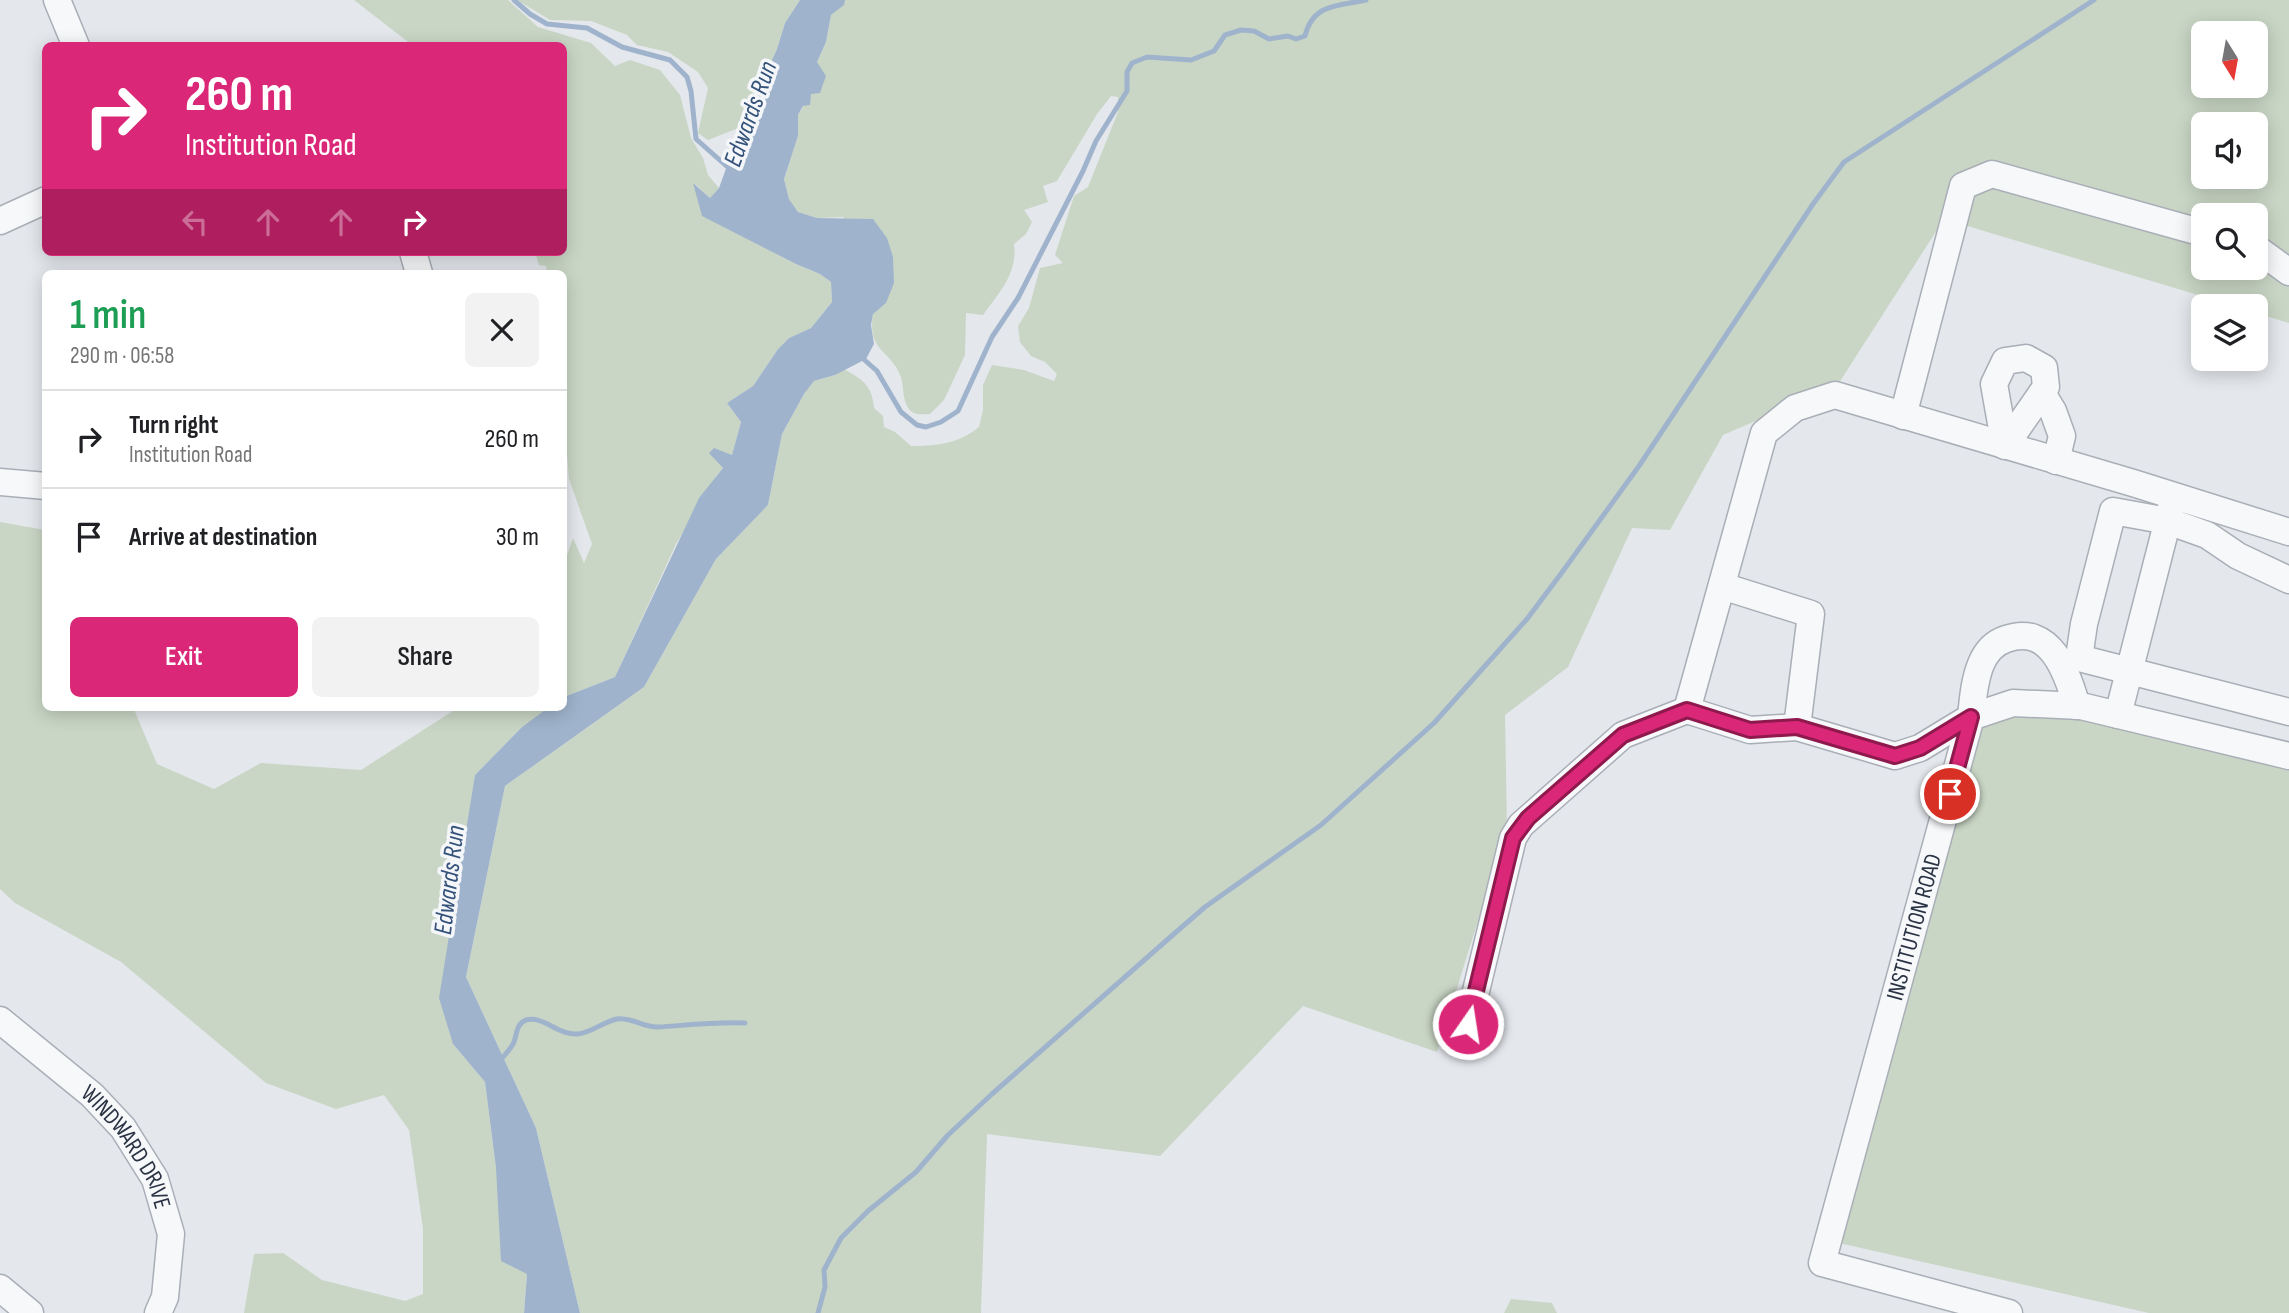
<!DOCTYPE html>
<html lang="en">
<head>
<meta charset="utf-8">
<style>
	:root { --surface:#fff; --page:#f2f2f2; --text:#202124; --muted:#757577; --line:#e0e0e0; --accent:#db2777 }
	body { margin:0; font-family:"Sofia Sans Condensed",sans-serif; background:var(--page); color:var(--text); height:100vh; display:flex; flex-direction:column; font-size:26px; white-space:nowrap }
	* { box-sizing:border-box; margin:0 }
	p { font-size:23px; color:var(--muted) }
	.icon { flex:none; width:38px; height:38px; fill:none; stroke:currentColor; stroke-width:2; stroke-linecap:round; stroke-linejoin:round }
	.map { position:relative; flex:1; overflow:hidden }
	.side { position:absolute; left:42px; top:270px; width:525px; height:441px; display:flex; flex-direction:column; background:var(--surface); border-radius:10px; box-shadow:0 4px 18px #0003 }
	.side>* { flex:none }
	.banner { position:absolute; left:42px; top:42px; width:525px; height:214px; border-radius:10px; box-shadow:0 4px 18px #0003; background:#db2777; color:#fff; overflow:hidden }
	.needle { width:46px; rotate:169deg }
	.buttons { position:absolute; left:2191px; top:21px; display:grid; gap:14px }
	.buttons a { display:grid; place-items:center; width:77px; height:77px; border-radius:10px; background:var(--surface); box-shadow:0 4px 18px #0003; font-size:35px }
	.pin { position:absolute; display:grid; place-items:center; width:60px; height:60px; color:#fff; margin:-30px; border:4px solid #fff; border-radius:50%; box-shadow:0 2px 7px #0007 }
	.me { position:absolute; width:77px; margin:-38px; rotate:13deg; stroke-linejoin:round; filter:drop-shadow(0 0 5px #0008) }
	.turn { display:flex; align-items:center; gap:24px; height:147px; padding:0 28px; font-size:32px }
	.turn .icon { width:91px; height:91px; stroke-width:2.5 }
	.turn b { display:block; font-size:49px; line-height:60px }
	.lanes { display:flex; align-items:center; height:66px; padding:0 28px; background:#0003; justify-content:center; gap:35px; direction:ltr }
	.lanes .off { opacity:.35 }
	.round { display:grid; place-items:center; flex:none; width:74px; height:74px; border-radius:10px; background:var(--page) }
	.overview { display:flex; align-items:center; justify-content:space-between; height:119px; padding:0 28px }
	h1 { font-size:42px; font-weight:600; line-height:52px; color:#1e9e55 }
	.cta { display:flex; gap:14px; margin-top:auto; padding:14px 28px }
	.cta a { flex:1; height:80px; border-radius:10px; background:var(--accent); color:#fff; font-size:28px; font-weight:600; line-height:80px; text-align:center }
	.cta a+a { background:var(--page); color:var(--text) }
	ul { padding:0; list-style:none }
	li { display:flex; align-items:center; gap:21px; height:98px; padding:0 28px; border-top:2px solid var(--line) }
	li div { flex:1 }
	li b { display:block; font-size:26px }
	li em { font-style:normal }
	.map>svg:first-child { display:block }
	.green { fill:#c9d6c5; fill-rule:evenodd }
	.water { fill:#9fb4cc }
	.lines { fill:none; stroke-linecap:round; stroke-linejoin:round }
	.stream { stroke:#9fb4cc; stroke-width:5 }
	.minor-casing { stroke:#a9aeb7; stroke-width:29 }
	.minor { stroke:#f7f8fa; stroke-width:26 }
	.route-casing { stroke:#8e194d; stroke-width:18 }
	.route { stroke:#db2777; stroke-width:12 }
	.labels { text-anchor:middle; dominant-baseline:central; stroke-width:7; stroke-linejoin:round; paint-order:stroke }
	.street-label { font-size:24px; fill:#2b3445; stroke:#f4f6f9 }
	.water-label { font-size:26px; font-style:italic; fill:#34527a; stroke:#f4f6f9 }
</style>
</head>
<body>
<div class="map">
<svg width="2289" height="1313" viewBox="0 0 2289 1313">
	<rect width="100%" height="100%" fill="#e4e7ec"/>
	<!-- green -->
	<g class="green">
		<path d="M354,0h154l30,27 53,16 24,23 15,-6 30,10 20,25 11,43 12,20 5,17 11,13 -9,10 -15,-14 8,32 93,48 24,10 11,8 1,20 -21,26 -22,10 -11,11 -25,37 -26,17 14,19 -9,34 -17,22 -39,66 -61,133 -51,20v-133l9,-26 11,25 8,-19 -23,-65 -5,-61v-145h-17l-1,-7 -7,-1 -4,-13h29v-206l-152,-1z"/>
		<path d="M517,0h283l-15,23 -8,26 -36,78 -33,13 -10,-7 10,-45 -10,-16 -30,-20 -31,-7 -10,-10 -36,-14 -41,-1z"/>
		<path d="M845,0h1444v323l-33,-10v-7h-21l-291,-87 -107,167 -114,49 -53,95 -38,-2 -64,139 -63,48 2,113 -70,224 -134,-46 -143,150 -173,-22 -6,179h-401l-44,-185 -70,-151 39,-191 139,-99 72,-128 52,-54 14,-71 22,-40 10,-13 21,-6 9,-6c19,11 28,16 30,39l9,8 1,11 11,5 16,14c25,0 47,-2 68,-19l4,-17v-25l9,-20 32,5 30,11 3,-7 -12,-12 -14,-6 -11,-14 -2,-16 11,-18 11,-40 23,-5 -8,-8 19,-59 14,-9 30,-75v-15l-7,-1 -14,18 -40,67 -14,5 5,16 -24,8 8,12 -6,12 -12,10c4,29 -15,49 -31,71l-17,-2 -1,42 -21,45 -14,14c-7,0 -16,2 -21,-5 -7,-9 -5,-22 -8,-32 -11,-29 -34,-24 -28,-64l13,-10 -43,-86 -26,1 -19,-6 -9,-13 -5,-20 14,-43v-21l13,-21 6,-32 9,-20 5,-27 12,-10zM2203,33h53v53h-53zM2203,124h53v53h-53zM2203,215h53v53h-53z"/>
		<path d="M0,522l45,8 1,177h87l24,57 57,25 47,-26 100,7 98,-63h90l-27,20 -47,48 -22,269 32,38 11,86 31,106 -3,39h-280l10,-59 29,-1 39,27 83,21 18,-7v-65l-14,-99 -25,-35 -48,14 -70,-26 -145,-121 -106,-59 -15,-14z"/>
		<path d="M2087,714l202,49v550h-140l-310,-70 143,-526z"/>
		<path d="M1511,1299l41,4 5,10h-53z"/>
	</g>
	<!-- water -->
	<path class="water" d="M800,0h45l-1,5 -13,10 -5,27 -9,20 9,14 -6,17 -9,1 -1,11 -7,1 -5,9v21l-14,43 5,20 9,13 19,6 56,1 14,19 6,19 1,26 -8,20 -13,11 -2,11 3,19 -8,15 -31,16 -21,6 -10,13 -22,40 -14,71 -52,54 -72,128 -139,99 -39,191 70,151 44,185h-56l3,-39 -26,-13 -5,-93 -11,-86 -32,-38 -14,-46 36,-223 47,-48 27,-20h15v-10l51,-20 84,-179 24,-30 -14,-15 5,-5 18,7 9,-33 -14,-19 26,-17 25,-37 11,-11 22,-10 21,-26 -1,-20 -11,-8 -24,-10 -94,-48 -9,-33 17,15 9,-10 22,-61 36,-78 8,-26z"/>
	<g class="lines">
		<!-- stream -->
		<g class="stream">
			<path d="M514,0l16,14 17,10 40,4 35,19 48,13 17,17 4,14 5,48 35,31"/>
			<path d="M860,356l17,15 24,41 16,13 9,2 15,-5 17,-11 34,-74 26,-39 65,-127 13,-30 31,-50v-19l5,-9 15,-6 44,3 23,-9 11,-16 16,-5 13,1 15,8 19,-3 8,3 9,-3c8,-33 34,-30 61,-36"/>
			<path d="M501,1060c4,-6 10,-11 13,-18 3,-8 2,-18 12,-22 16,-5 32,15 51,14 15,-1 25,-12 40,-15 15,-2 27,9 42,8 29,-2 56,-5 86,-4"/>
			<path d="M818,1313l7,-26 -1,-17 17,-32 27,-27 48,-39 32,-37 44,-41 175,-154 38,-33 116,-82 113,-102 93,-104 36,-48 76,-105 174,-262 31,-42 250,-162"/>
		</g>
		<!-- minor casing -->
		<g class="minor-casing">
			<g id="minor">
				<path d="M57,0l19,46"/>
				<path d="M0,221l46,-21"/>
				<path d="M2256,248l33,24"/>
				<path d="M413,252l6,21"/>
				<path d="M2026,358l18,10 2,19 -41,59 -11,-62 11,-23z"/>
				<path d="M2042,393l11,18 9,25 -6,25"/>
				<path d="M1903,416l60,-230 29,-12 211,59"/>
				<path d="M0,482l46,4"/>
				<path d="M2289,580l-51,-24 -31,-21 -39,-14 -55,-10 -29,113 -5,34 210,54"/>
				<path d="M1722,586l89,28 -14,113"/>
				<path d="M2077,706c-10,-33 -26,-83 -71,-67 -12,4 -20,13 -25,25 -7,17 -8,35 -10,53l-51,31 -25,8 -98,-29 -47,3 -63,-20 77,-277 31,-25 40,-13 298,88 156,49"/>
				<path d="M2118,715l54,-211"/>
				<path id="s1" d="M0,1020l92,75 31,33 32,51 16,55 -6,63 -7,16"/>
				<path d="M1468,1024l45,-186 8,-13 102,-90 64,-25"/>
				<path d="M0,1288l30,25"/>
				<path id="s2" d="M2009,1313l-187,-50 149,-546 42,-14 68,3 208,50"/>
			</g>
		</g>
		<!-- minor -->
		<use href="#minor" class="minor"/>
	</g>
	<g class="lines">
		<!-- route casing -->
		<g class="route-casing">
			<path id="route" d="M1468,1024l45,-186 15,-20 95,-83 64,-25 63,20 47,-3 98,29 25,-8 51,-31 -21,77"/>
		</g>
		<!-- route -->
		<use href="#route" class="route"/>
	</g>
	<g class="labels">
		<!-- street labels -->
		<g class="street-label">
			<text stroke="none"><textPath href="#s2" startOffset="542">INSTITUTION ROAD</textPath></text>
			<text stroke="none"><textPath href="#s1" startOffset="182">WINDWARD DRIVE</textPath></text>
		</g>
		<!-- water labels -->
		<g class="water-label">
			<text transform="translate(751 114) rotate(-70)">Edwards Run</text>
			<text transform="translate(450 880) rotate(-83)">Edwards Run</text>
		</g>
	</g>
</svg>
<div class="buttons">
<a><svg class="needle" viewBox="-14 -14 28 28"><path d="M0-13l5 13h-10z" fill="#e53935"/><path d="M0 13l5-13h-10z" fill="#757577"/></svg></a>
<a><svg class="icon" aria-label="sound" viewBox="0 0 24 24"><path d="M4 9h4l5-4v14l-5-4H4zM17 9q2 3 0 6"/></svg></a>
<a><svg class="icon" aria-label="search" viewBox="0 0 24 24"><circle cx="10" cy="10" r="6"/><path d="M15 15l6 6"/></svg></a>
<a><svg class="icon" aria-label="layers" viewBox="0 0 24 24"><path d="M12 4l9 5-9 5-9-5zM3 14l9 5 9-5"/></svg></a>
</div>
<div class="pin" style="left:1950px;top:794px;background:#d93025"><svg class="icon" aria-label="arrive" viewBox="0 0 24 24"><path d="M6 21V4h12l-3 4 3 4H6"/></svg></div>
<svg class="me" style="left:1468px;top:1024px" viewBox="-20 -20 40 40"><circle r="17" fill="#db2777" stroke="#fff" stroke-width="3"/><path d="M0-11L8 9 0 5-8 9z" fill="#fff"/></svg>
<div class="banner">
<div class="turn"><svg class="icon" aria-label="right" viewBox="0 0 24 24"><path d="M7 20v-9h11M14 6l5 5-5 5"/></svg><div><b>260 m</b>Institution Road</div></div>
<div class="lanes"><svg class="icon off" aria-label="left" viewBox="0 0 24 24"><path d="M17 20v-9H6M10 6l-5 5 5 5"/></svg><svg class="icon off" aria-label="ahead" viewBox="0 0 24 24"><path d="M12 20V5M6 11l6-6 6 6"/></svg><svg class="icon off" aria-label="ahead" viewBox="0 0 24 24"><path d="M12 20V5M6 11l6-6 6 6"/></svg><svg class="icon" aria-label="right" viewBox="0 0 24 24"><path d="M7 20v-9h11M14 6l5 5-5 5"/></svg></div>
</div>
<section class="side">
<div class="overview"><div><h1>1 min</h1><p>290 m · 06:58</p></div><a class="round"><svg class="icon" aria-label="close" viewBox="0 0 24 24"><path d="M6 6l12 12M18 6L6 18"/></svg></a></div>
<ul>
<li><svg class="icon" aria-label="right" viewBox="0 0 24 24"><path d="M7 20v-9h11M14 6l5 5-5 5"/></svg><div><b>Turn right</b><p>Institution Road</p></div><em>260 m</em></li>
<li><svg class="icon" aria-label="arrive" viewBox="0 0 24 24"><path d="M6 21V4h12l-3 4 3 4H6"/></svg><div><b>Arrive at destination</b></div><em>30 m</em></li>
</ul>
<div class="cta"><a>Exit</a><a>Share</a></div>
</section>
</div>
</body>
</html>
